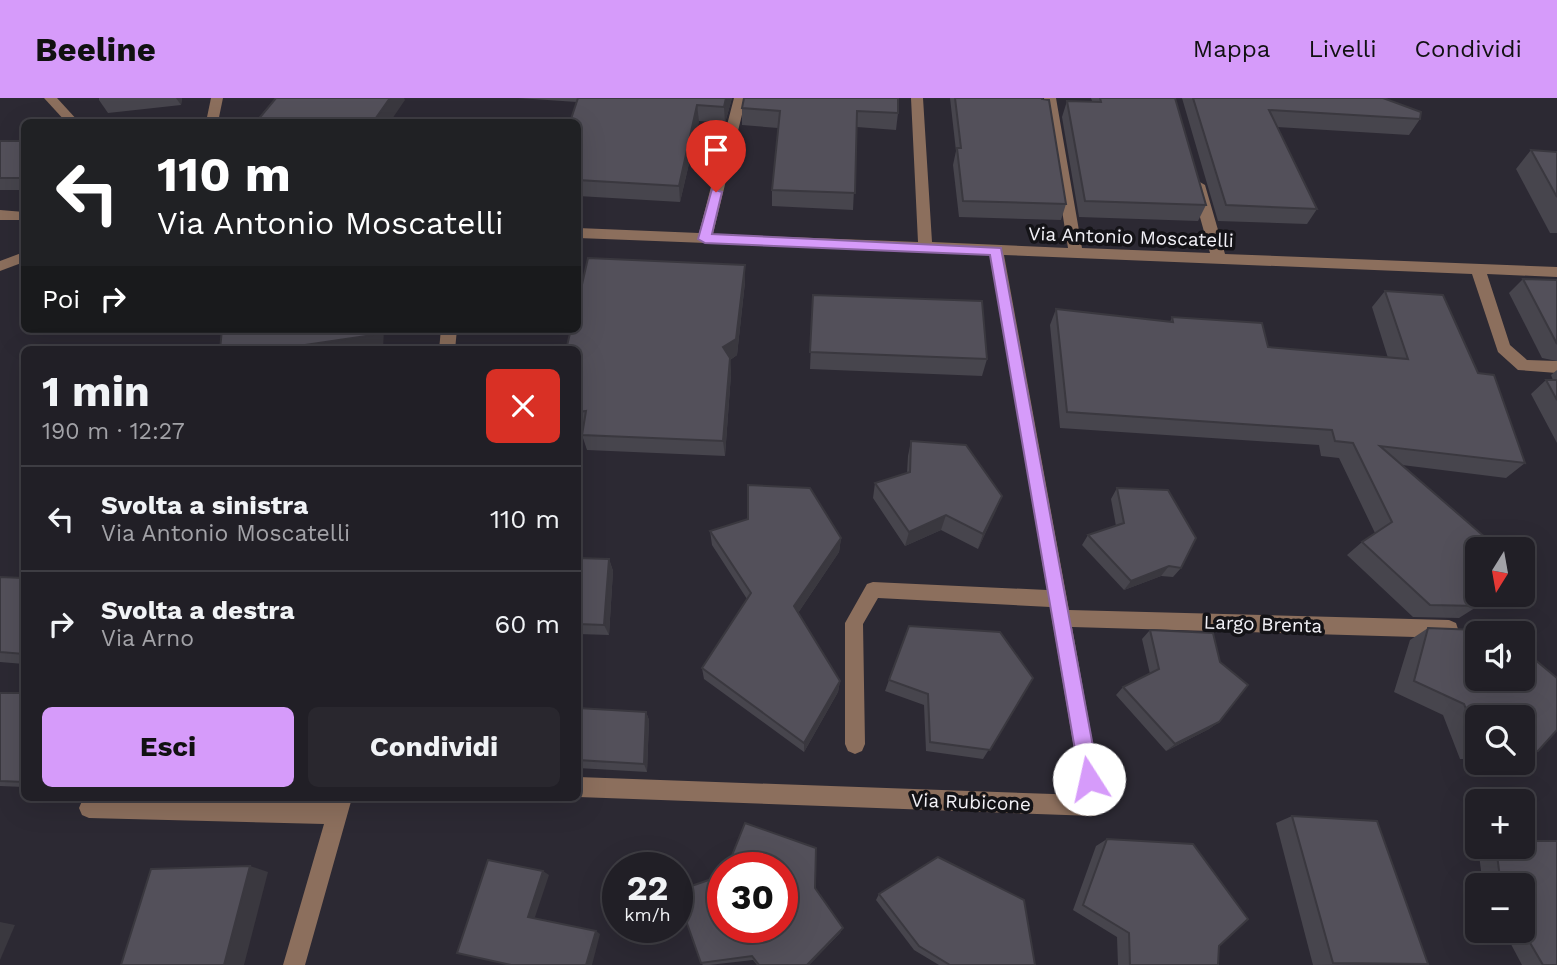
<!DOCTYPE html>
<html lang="it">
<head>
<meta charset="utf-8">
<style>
	:root { --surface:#211f26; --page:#29272e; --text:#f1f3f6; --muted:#a2a2a7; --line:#3e3d43; --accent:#d69bfa }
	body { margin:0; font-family:"Work Sans",sans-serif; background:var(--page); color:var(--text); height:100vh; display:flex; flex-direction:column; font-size:26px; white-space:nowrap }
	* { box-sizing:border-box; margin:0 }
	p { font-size:23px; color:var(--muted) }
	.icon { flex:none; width:38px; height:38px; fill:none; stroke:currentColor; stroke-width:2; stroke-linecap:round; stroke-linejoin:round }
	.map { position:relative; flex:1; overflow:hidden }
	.drawer { position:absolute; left:21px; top:248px; width:560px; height:455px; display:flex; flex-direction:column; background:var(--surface); border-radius:10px; box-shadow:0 7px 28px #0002,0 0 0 2px var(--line) }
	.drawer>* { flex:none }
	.banner { position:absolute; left:21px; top:21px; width:560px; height:214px; border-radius:10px; box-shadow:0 7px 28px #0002,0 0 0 2px var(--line); background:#202124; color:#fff; overflow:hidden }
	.needle { width:46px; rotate:191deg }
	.fabs { position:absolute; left:1465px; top:439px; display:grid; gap:14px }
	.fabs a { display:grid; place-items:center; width:70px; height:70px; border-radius:10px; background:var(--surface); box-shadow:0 7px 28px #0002,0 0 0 2px var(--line); font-size:35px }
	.speed { position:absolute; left:602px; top:754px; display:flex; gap:14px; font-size:35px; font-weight:700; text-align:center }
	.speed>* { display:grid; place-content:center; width:91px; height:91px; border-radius:50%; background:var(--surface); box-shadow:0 7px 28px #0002,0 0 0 2px var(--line); line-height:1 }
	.speed small { font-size:18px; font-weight:400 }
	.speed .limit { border:10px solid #d22; background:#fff; color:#111 }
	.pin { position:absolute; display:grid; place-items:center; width:60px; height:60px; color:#fff; margin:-72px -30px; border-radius:50% 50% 50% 0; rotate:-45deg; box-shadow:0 0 7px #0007 }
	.pin .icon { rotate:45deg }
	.me { position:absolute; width:77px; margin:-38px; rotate:350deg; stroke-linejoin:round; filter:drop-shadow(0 0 5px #0008) }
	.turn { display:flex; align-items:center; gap:24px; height:147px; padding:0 21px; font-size:32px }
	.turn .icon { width:91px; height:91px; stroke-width:2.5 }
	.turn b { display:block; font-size:49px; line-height:60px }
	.then { display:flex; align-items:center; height:66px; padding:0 21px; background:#0003; gap:14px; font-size:26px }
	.round { display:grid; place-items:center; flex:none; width:74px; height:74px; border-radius:10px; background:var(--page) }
	.headline { display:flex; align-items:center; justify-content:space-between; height:119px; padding:0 21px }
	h1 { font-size:42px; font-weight:700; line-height:52px }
	.cta { display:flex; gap:14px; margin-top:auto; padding:14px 21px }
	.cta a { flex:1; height:80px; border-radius:10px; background:var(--accent); color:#111; font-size:28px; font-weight:700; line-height:80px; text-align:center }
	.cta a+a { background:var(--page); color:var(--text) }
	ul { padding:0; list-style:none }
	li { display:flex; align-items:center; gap:21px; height:105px; padding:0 21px; border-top:2px solid var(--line) }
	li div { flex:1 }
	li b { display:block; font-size:26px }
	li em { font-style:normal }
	header { display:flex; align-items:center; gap:42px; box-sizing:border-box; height:98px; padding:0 35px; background:var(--accent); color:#111 }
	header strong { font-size:33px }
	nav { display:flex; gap:38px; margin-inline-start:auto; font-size:24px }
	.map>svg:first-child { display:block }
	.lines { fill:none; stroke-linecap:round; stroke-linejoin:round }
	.minor { fill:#8c6f5d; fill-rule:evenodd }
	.wall { fill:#47454d }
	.shaded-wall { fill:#3a383f }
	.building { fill:#53505a; stroke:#3a383f; stroke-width:2 }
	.route { fill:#d69bfa; stroke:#8b65a2; stroke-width:2 }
	.labels { text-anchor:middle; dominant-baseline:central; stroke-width:7; stroke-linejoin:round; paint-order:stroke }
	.street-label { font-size:19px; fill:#f2f1f7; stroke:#141317 }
</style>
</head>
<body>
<header>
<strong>Beeline</strong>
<nav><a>Mappa</a><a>Livelli</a><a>Condividi</a></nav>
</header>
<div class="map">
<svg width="1557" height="867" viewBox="0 0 1557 867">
	<rect width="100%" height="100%" fill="#2c2933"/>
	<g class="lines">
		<!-- minor -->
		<g class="minor">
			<path d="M44,0h13l22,24h-13z"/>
			<path d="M211,0h12l-5,24h-12z"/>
			<path d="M734,0h12l-33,136 205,8 -7,-144h12l9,144 136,6 -24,-150h12l26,150 128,5 -19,-68 7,-4 7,4 20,69 332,13v10l-70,-3 23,71 17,15 30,1v12l-39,-3 -20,-18 -26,-78 -468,-19 65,355 380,10 7,3 2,6 -2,6 -7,3 -377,-11 32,179 -3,7 -7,3 -516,-19v-20l504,18 -32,-188 -172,-9 -15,26 2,120 -3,7 -7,3 -7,-3 -3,-7v-121l22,-39 6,-2 174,8 -57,-336 -412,-16v-10l121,5z"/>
			<path d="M0,112l24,2v8h-24z"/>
			<path d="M24,154v10l-24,9v-10z"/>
			<path d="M441,231h16l-2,21h-16z"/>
			<path d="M88,700l242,5 2,-5h20l-47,167h-22l41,-141 -235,-6 -7,-3 -3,-7 3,-7z"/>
		</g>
	</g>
	<!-- wall -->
	<g class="wall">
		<path d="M99,0h83l-1,7 -73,8 -9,-13z"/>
		<path d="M518,0h214l-7,25 -26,-2 -19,81 -102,-6 -1,-94z"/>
		<path d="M744,0l154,15 -2,17 -39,-3 -4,83 -81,-4v-16l6,-62 -36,-3v-17z"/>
		<path d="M950,0h92l24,106 -5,16 -102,-3 -6,-52 3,-14z"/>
		<path d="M1091,0h84l31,107 -8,16 -119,-4 -17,-100 5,-16h25z"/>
		<path d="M1182,0h201l37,21 -11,16 -132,-8 40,82 -10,15 -89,-3z"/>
		<rect x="0" y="43" width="24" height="49"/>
		<path d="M1531,52l26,2v81h-7l-34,-64z"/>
		<path d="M745,167v17l-8,73 -7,5 1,14 -6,82 -138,-6 -5,-15 2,-8h-6v-77z"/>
		<path d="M1523,181l34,1v81l-15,-3 -33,-65z"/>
		<path d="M1385,193l93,82 47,90 -19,15 -104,-13 76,141 -19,12 -46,-1 -66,-62 15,-13 13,-9 -36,-75 -18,-2 -2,-11 -259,-17 -10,-103 6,-16 114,13 2,-5 96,30 120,11 -16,-51z"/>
		<path d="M813,197l174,64 -5,17 -172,-7z"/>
		<path d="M1557,272v73l-26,-49 15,-14h7l-2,-5z"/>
		<path d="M911,343l91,55 -24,53 -37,-19 -36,16 -32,-48 2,-15 32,-10 1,-17z"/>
		<path d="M1117,390l64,80 -8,9 -12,-1 -37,14 -42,-45 6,-10 28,-9 -5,-27z"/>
		<path d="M710,433l131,7 -2,14 -41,61 42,68 -2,11 -34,60 -100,-73 -2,-11 45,-69 -35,-54z"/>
		<path d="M578,460l31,1 4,12 -4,64 -31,-1z"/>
		<path d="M0,479l24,1v86l-24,-2z"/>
		<path d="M1428,530l73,3 2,3h-26v45h45v-30l35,29v52l-19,21 -16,6v-39h-45v41h-17l-17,-44 -49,-23 16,-52z"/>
		<path d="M1150,532l69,92 -10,7 -43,22 -50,-56 7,-8 27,-13 -8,-35z"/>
		<path d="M1033,580l-50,81 -57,-8 -2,-46 -39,-14 4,-11z"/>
		<path d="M0,595h24v94l-24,-1z"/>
		<path d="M578,610l68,4 3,8 -2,52 -69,-4z"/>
		<path d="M1292,718l136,148 -115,1 -37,-142z"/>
		<path d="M1107,741l112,107 -1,19h-100l-1,-28 -44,-27 23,-64z"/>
		<path d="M1478,749h44l35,118h-35l-18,-34h18v-45h-39z"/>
		<path d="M815,790l28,40 -3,5 -31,32h-52l-4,-5 -44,5h-6l-2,-2z"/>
		<path d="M879,796l156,71h-96l-25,-15 -38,-50z"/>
	</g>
	<!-- shaded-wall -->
	<g class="shaded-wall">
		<path d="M176,0h6l-1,7z"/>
		<path d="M390,0h14l1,2 -15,22h-17z"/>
		<path d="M726,0h6l-7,25 -1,-16z"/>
		<path d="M697,7l2,16 -19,81 -1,-16z"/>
		<path d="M745,167v17l-8,73 -7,5 1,14 -6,82 -2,-15v-94z"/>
		<path d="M373,231h11l-1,21h-112z"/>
		<path d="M1002,398l-6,15 -18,38 5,-15z"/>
		<path d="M946,417l-5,15 -36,16 4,-14z"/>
		<path d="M841,440l-2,14 -45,67v-13z"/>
		<path d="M609,461l4,12 -4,64 -5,-10z"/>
		<path d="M1169,468l-8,10 -37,14 7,-9z"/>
		<path d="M840,583l-2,11 -34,60v-9z"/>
		<path d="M646,614l3,8 -2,52 -3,-8z"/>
		<path d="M1219,624l-10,7 -43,22 9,-7z"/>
		<path d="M250,768l18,6 -24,93h-20z"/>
		<path d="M543,773l6,4 -15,45 -6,-3z"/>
		<path d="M0,824l15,3 -15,35z"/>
		<path d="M843,830l-3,5 -31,32h-2z"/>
		<path d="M596,833l4,3 -8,31h-6z"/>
	</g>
	<!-- building -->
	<g class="building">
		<path d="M276,0h114l-17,24h-117z"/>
		<path d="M578,0h148l-2,9 -27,-2 -18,81 -101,-6v-58h-8z"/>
		<path d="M744,0h154v15l-41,-2 -2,82 -83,-3 8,-79 -38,-3z"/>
		<path d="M955,0h87v1l7,1 17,104 -103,-3 -6,-53h4z"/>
		<path d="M1100,0h75l31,107 -121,-4 -18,-100 34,1z"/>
		<path d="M1193,0h190l38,14 -1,7 -151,-9 48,99 -91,-4z"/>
		<rect x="0" y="43" width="24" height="37"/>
		<path d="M1531,52l26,2v45z"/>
		<path d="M588,160l157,7 -9,74 -13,8 7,11 -7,83 -141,-6 4,-24 -8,1v-62h-12l5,-21h7v-27z"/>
		<path d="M1523,181l34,1v64z"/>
		<path d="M1385,193l58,4 35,78 16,2 31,88 -145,-17 114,99 -2,5h-15v45h4l-3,11 -48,-1 -68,-63 30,-20 -39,-79 -18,-2 -3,-11 -265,-18 -11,-103 117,13 -1,-5 90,6 6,24 140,12z"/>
		<path d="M813,197l169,6 5,58 -177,-7z"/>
		<path d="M222,231h151v6l-102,15h-51z"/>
		<path d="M1546,282h11v20z"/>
		<path d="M911,343l55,4 36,51 -19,38 -37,-19 -37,17 -34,-49 35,-11z"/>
		<path d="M748,387l62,3 31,50 -47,68 46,75 -36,62 -102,-75 49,-75 -41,-62 38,-12z"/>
		<path d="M1117,390l51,2 28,48 -15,30 -12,-2 -38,15 -43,-46 36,-12z"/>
		<path d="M578,460l31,1 -5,66 -26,-1z"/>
		<path d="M0,479l24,1v76l-24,-2z"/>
		<path d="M909,528l91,6 33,46 -43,72 -60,-8 -2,-48 -39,-14z"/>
		<path d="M1428,530l73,3 2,3h-26v45h45v-30l35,29v52l-19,21 -16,-1v-32h-45v19l-13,-33 -50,-23z"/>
		<path d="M1150,532l63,3 7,29 28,23 -29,37 -44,22 -52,-57 36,-18z"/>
		<path d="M0,595h24v89l-24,-1z"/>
		<path d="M578,610l68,4 -2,52 -66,-4z"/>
		<path d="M1292,718l85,5 51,143 -95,-1z"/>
		<path d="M745,725l71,25 -1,40 28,40 -36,37h-48l-7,-9 -51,7 -24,-68v-4l46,-16v53h59v-60h-55z"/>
		<path d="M1107,741l86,5 55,75 -29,27 -1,19h-88l-1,-32 -46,-28z"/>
		<path d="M1522,743h35v124h-14l-21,-36v-43h-21l-5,-39h26z"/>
		<path d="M938,759l86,43 11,65h-85l-31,-19 -40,-52z"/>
		<path d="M488,762l55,11 -15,46 68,14 -10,34h-75l-54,-12z"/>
		<path d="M250,768l-26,99h-103l30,-96z"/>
	</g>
	<!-- route -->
	<path class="route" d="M712,91l10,3 -10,42 289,14 98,531 -3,7 -7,3 -6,-3 -3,-7 -90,-524 -285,-12 -7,-4z"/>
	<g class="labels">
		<!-- street labels -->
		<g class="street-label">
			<text transform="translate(1131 139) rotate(2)">Via Antonio Moscatelli</text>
			<text transform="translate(1263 526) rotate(2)">Largo Brenta</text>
			<text transform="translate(971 704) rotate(2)">Via Rubicone</text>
		</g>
	</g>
</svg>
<div class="fabs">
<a><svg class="needle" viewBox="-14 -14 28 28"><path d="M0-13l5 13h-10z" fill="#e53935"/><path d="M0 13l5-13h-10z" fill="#a2a2a7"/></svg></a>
<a><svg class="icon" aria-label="sound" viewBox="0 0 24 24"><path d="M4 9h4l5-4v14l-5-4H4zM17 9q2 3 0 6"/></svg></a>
<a><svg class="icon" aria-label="search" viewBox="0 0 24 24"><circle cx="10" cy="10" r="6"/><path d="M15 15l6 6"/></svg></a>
<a>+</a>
<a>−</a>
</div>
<div class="speed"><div>22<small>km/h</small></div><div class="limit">30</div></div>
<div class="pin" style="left:716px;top:94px;background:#d93025"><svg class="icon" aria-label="arrive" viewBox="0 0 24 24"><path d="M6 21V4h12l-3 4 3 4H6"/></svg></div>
<svg class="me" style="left:1089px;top:681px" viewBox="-20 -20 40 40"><circle r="19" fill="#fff"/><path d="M0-13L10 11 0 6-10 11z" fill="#d69bfa"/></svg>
<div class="banner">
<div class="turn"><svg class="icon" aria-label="left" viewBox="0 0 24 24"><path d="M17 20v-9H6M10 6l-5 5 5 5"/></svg><div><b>110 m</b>Via Antonio Moscatelli</div></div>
<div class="then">Poi<svg class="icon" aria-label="right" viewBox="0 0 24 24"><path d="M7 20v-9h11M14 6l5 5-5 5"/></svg></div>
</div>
<section class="drawer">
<div class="headline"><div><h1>1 min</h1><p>190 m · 12:27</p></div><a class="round" style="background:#d93025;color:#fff"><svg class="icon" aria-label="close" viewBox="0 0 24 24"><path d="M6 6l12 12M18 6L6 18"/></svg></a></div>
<ul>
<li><svg class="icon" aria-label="left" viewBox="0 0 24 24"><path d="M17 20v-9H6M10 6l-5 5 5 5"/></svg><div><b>Svolta a sinistra</b><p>Via Antonio Moscatelli</p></div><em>110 m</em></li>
<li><svg class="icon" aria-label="right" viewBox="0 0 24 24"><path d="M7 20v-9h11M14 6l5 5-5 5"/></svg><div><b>Svolta a destra</b><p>Via Arno</p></div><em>60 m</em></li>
</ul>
<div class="cta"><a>Esci</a><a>Condividi</a></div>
</section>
</div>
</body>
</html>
